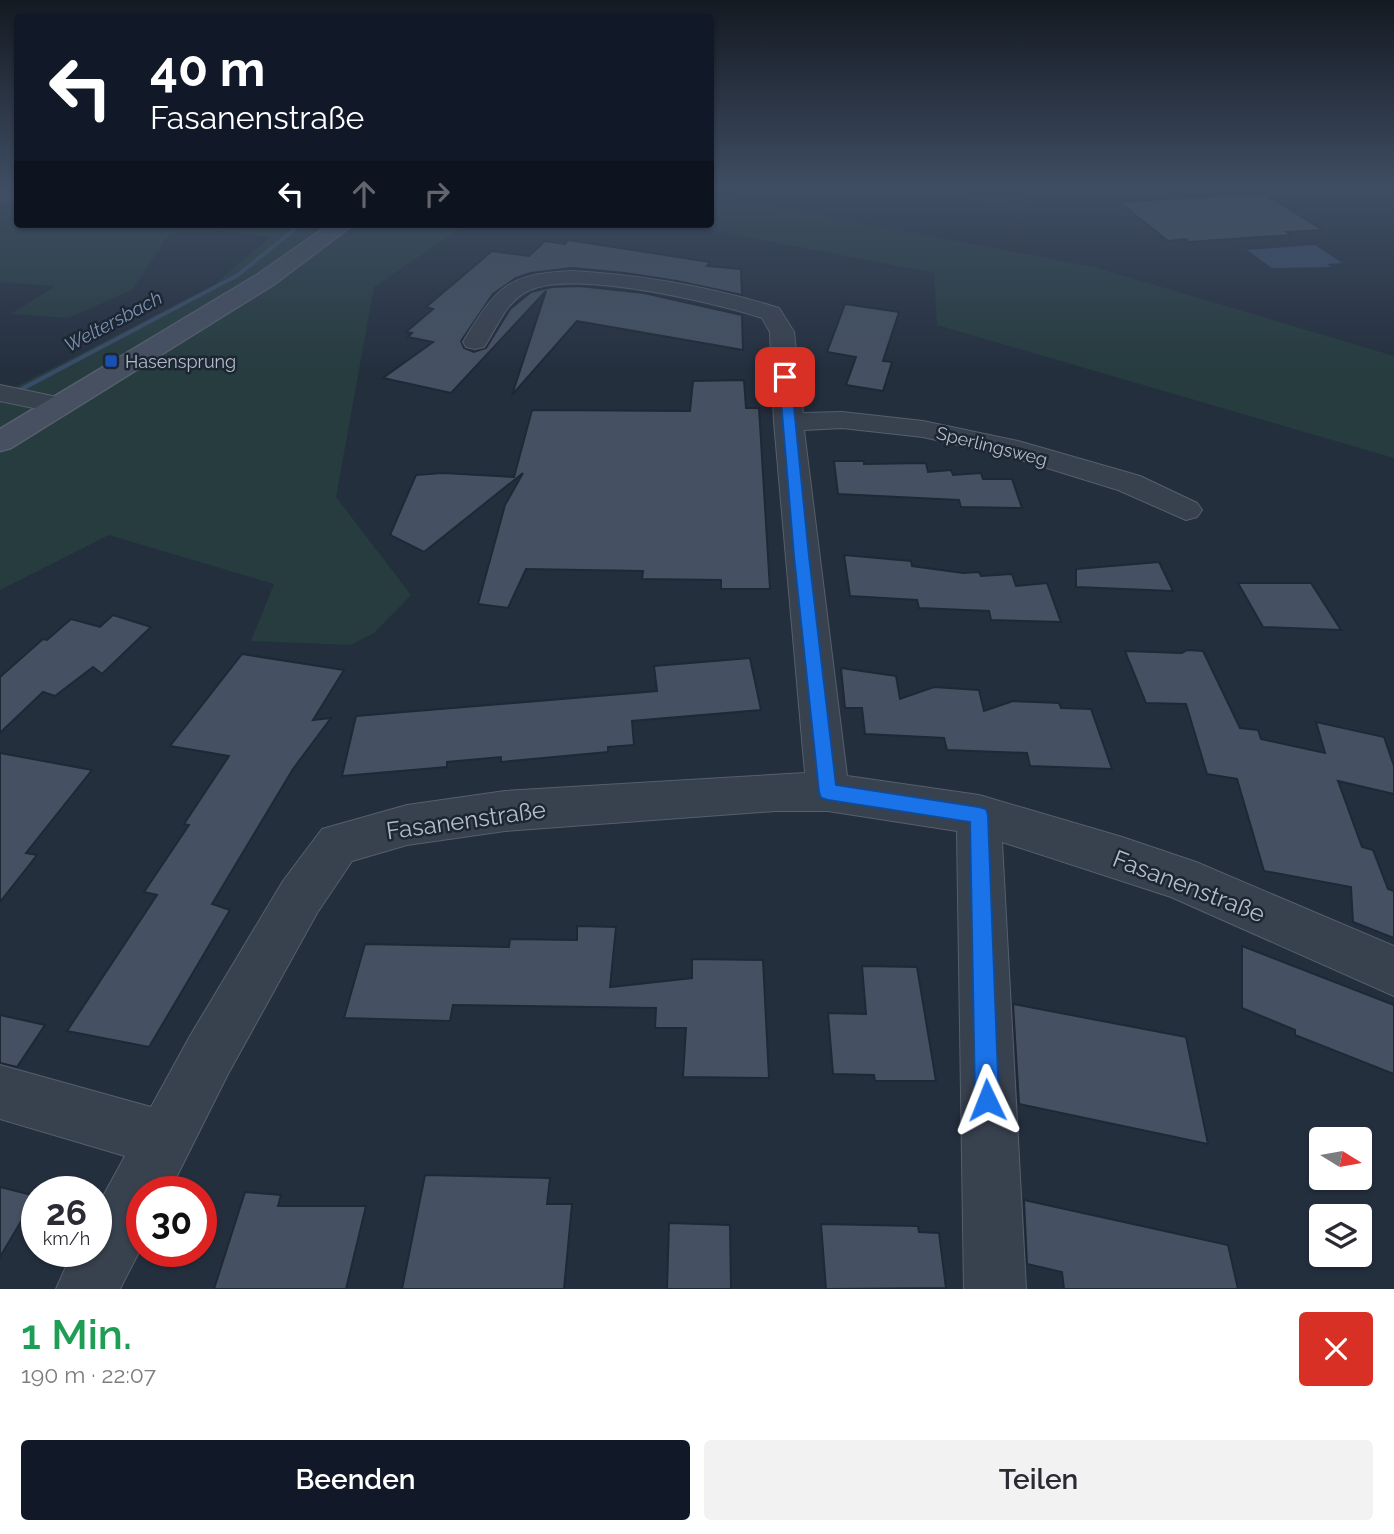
<!DOCTYPE html>
<html lang="de">
<head>
<meta charset="utf-8">
<style>
	:root { --surface:#fff; --page:#f2f2f3; --text:#2b2b33; --muted:#7c7c81; --accent:#111827 }
	body { margin:0; font-family:Raleway,sans-serif; background:var(--page); color:var(--text); height:100vh; display:flex; flex-direction:column; font-size:26px; white-space:nowrap }
	* { box-sizing:border-box; margin:0 }
	p { font-size:23px; color:var(--muted) }
	.icon { flex:none; width:38px; height:38px; fill:none; stroke:currentColor; stroke-width:2; stroke-linecap:round; stroke-linejoin:round }
	.map { position:relative; height:1289px; overflow:hidden }
	.details { display:flex; flex-direction:column; background:var(--surface); flex:1 }
	.details>* { flex:none }
	.hud { position:absolute; left:14px; top:14px; width:700px; height:214px; border-radius:7px; box-shadow:0 2px 5px #0004; background:#111827; color:#fff; overflow:hidden }
	.needle { width:46px; rotate:101deg }
	.buttons { position:absolute; left:1309px; top:1127px; display:grid; gap:14px }
	.buttons a { display:grid; place-items:center; width:63px; height:63px; border-radius:7px; background:var(--surface); box-shadow:0 2px 5px #0004; font-size:35px }
	.speed { position:absolute; left:21px; top:1176px; display:flex; gap:14px; font-size:35px; font-weight:700; text-align:center }
	.speed>* { display:grid; place-content:center; width:91px; height:91px; border-radius:50%; background:var(--surface); box-shadow:0 2px 5px #0004; line-height:1 }
	.speed small { font-size:18px; font-weight:400 }
	.speed .limit { border:10px solid #d22; background:#fff; color:#111 }
	.pin { position:absolute; display:grid; place-items:center; width:60px; height:60px; color:#fff; margin:-30px; border-radius:14px; box-shadow:0 4px 10px #0006 }
	.me { position:absolute; width:77px; margin:-38px; rotate:358deg; stroke-linejoin:round; filter:drop-shadow(0 0 5px #0008) }
	.turn { display:flex; align-items:center; gap:24px; height:147px; padding:0 21px; font-size:32px }
	.turn .icon { width:91px; height:91px; stroke-width:2.5 }
	.turn b { display:block; font-size:49px; line-height:60px }
	.lanes { display:flex; align-items:center; height:66px; padding:0 21px; background:#0003; justify-content:center; gap:35px; direction:ltr }
	.lanes .off { opacity:.35 }
	.round { display:grid; place-items:center; flex:none; width:74px; height:74px; border-radius:7px; background:var(--page) }
	.head { display:flex; align-items:center; justify-content:space-between; height:119px; padding:0 21px }
	h1 { font-size:42px; font-weight:600; line-height:52px; color:#1e9e55 }
	.button { display:flex; gap:14px; margin-top:auto; padding:14px 21px }
	.button a { flex:1; height:80px; border-radius:7px; background:var(--accent); color:#fff; font-size:28px; font-weight:600; line-height:80px; text-align:center }
	.button a+a { background:var(--page); color:var(--text) }
	.map>svg:first-child { display:block }
	.green { fill:#263c3f }
	.water { fill:#394c67 }
	.lines { fill:none; stroke-linecap:round; stroke-linejoin:round }
	.stream { fill:#394c67; fill-rule:evenodd }
	.building { fill:#455162; stroke:#1f2835; stroke-width:2 }
	.street-casing { stroke:#565f6c; stroke-width:2 }
	.secondary-casing { stroke:#565f6c; stroke-width:3 }
	.street { fill:#38414e; fill-rule:evenodd }
	.secondary { fill:#465061; fill-rule:evenodd }
	.route { fill:#1a73e8; stroke:#114b97; stroke-width:2 }
	.transit-dot { fill:#1a4fb4; stroke:#1d2633; stroke-width:2.5 }
	.labels { text-anchor:middle; dominant-baseline:central; stroke-width:5; stroke-linejoin:round; paint-order:stroke }
	.far-poi-label { font-size:18px; fill:#b4bcc9; stroke:#1d2633; text-anchor:start }
	.far-street-label { font-size:18px; fill:#b4bcc9; stroke:#1d2633 }
	.far-water-label { font-size:19px; font-style:italic; fill:#7c92b1; stroke:#1d2633 }
	.near-street-label { font-size:24px; fill:#b4bcc9; stroke:#1d2633 }
</style>
</head>
<body>
<div class="map">
<svg width="1394" height="1289" viewBox="0 0 1394 1289">
	<rect width="100%" height="100%" fill="#242f3e"/>
	<!-- green -->
	<g class="green">
		<path d="M0,189h17l1,35h449l-93,63 -38,210 75,98 -37,38 -23,12 -100,-4 23,-57 -165,-49 -109,55v-195l214,-110 56,-48 -45,-6 -55,2 -38,57 -64,28 -57,-4 44,-28 -55,-4z"/>
		<path d="M961,189l69,3 -5,18 -70,-13z"/>
		<path d="M711,195l383,72 300,89v102l-457,-133 -3,-52 -254,-49h30z"/>
	</g>
	<!-- water -->
	<path class="water" d="M1315,245l27,18 -15,1 4,3 -59,1 -25,-18z"/>
	<g class="lines">
		<!-- stream -->
		<path class="stream" d="M278,224h10l11,4 -59,48 -240,127v-5l236,-124 56,-45z"/>
	</g>
	<!-- building -->
	<g class="building">
		<path d="M1263,193l60,37 -36,2 5,3 -103,7 -3,-3 -18,2 -49,-39z"/>
		<path d="M568,240l142,22 -3,4 34,3 1,26 -65,-14 -52,-8 -53,-5 -41,5 -15,5 -23,16 -32,47 3,7 10,4 12,-4 24,-39 21,-17 21,-5 27,-1 65,7 98,22 1,35 -166,-29 -65,74 34,-104 -95,102 -68,-15 50,-36 -25,-5 4,-4 -6,-1 27,-23 -7,-2 66,-56 37,5 16,-15 20,3z"/>
		<path d="M845,304l54,8 -16,49 9,1 -9,29 -37,-6 10,-28 -29,-5z"/>
		<path d="M744,380l2,28h13l11,181h-49v-9l-79,-1 1,-8 -117,-2 -18,39 -30,-4 27,-99 18,-32 -99,79 -34,-17 26,-60 27,-2 71,4 18,-67 158,1 3,-30z"/>
		<path d="M834,461h30v3l62,-1 2,9 23,-2 2,5 28,-2 2,6h29l10,29 -61,-1 -2,-7 -121,-6z"/>
		<path d="M844,555l67,6 1,5 51,7 16,-1 2,4 31,-2 4,12 31,-3 14,39 -70,-2 -2,-9 -70,-3 -2,-8 -67,-4z"/>
		<path d="M1159,562l14,29 -97,-4v-18z"/>
		<path d="M1238,583h73l30,47 -78,-3z"/>
		<path d="M113,615l38,12 -49,47 -9,-7 -38,29 -12,-4 -43,41v-56l43,-38 4,1 24,-21 29,8z"/>
		<path d="M1187,650l16,1 37,77 18,2 3,9 64,14 -9,-31 68,15 10,29v28l-56,-13 24,66 11,3 15,39 6,2v47l-41,-16 -2,-35 -87,-16 -27,-92 -30,-5 -21,-70 -40,-1 -21,-52 57,2z"/>
		<path d="M242,654l102,16 -31,50 18,-2 -38,51 -81,135 18,6 -81,137 -82,-16 90,-136 -13,-3 45,-67 -5,-1 45,-68 -59,-10z"/>
		<path d="M750,658l11,52 -129,11 2,24 -26,2v5l-107,10v-5l-54,5v5l-105,9 14,-60 301,-25 -3,-25z"/>
		<path d="M841,668l55,8 4,23 34,-12 45,3 5,21 29,-10 46,2 2,5 30,1 21,60 -82,-3 -3,-13 -80,-3 -3,-12 -79,-4 -3,-26h-17z"/>
		<path d="M0,753l92,17 -66,83 11,2 -37,47z"/>
		<path d="M577,926l39,1 -6,60 82,-9v-19l71,1 6,118 -86,-1 3,-49h-31l1,-20 -203,-3 -3,16 -106,-3 21,-74 144,3 1,-8 67,1z"/>
		<path d="M1242,946l152,59v69l-99,-39v-5l-53,-22z"/>
		<path d="M862,966l55,1 19,114h-61l-1,-6 -41,-1 -5,-61 38,1z"/>
		<path d="M1013,1004l173,33 22,107 -189,-40z"/>
		<path d="M0,1015l45,10 -28,42 -17,-4z"/>
		<path d="M425,1175l125,3 -3,26h25l-8,85h-162z"/>
		<path d="M0,1187l36,9 -36,61z"/>
		<path d="M245,1192l36,3 -3,11h88l-20,83h-132z"/>
		<path d="M1024,1200l204,45 10,44h-174l-2,-17 -35,-8z"/>
		<path d="M669,1223l61,2 1,64h-64z"/>
		<path d="M821,1224l97,2 1,6 20,1 7,55 -120,1z"/>
	</g>
	<g class="lines">
		<!-- street casing -->
		<g class="street-casing">
			<g id="street">
				<path d="M572,271c71,4 140,16 207,37l15,24 9,81 39,-1 81,9 95,20 122,35 57,27 5,7 -5,7 -11,3 -68,-30 -107,-33 -88,-20 -81,-9 -38,2 43,346 132,19 143,42 74,25 198,84v50l-223,-99 -169,-55 24,447h-62l-7,-458 -129,-20h-53l-270,20 -98,14 -55,16 -35,52 -89,161 -59,118h-27v54l-22,43h-64l17,-38h23v-42l29,-53 -125,-37v-54l151,42 39,-71 93,-155 39,-52 85,-24 98,-14 300,-18 -31,-351 -4,-90 -8,-14c-49,-16 -186,-48 -232,-28 -24,10 -33,38 -46,57l-9,2 -9,-2 -3,-5c34,-55 43,-68 109,-71z"/>
				<path d="M0,385l67,14 4,6 -4,6 -10,2 -57,-12z"/>
			</g>
		</g>
		<!-- secondary casing -->
		<g class="secondary-casing">
			<g id="secondary">
				<path d="M18,189v8l-18,5v-12z"/>
				<path d="M330,224h24l-81,61 -262,163 -11,3v-22l257,-154z"/>
			</g>
		</g>
		<!-- street -->
		<use href="#street" class="street"/>
		<!-- secondary -->
		<use href="#secondary" class="secondary"/>
	</g>
	<!-- sky -->
	<linearGradient id="sky" x2="0" y2="1"><stop stop-color="#141a22"/><stop offset="0.51" stop-color="#3f4d63"/><stop offset="1" stop-color="#3f4d63" stop-opacity="0"/></linearGradient>
	<rect width="1394" height="370" fill="url(#sky)"/>
	<!-- route -->
	<path class="route" d="M785,374l6,3 18,179 27,229 143,22 7,2 2,6 11,285 -3,9 -9,3 -8,-3 -4,-9 -5,-278 -142,-22 -7,-2 -2,-6 -25,-236 -15,-179z"/>
	<!-- markers -->
	<rect class="transit-dot" x="104" y="354" width="14" height="14" rx="3.5"/>
	<g class="labels">
		<!-- far-poi labels -->
		<g class="far-poi-label">
			<text x="125" y="361">Hasensprung</text>
		</g>
		<!-- far-street labels -->
		<g class="far-street-label">
			<text transform="translate(992 446) rotate(14)">Sperlingsweg</text>
		</g>
		<!-- far-water labels -->
		<g class="far-water-label">
			<text transform="translate(113 321) rotate(-28)">Weltersbach</text>
		</g>
		<!-- near-street labels -->
		<g class="near-street-label">
			<text transform="translate(466 820) rotate(-8)">Fasanenstraße</text>
			<text transform="translate(1189 886) rotate(21)">Fasanenstraße</text>
		</g>
	</g>
</svg>
<div class="buttons">
<a><svg class="needle" viewBox="-14 -14 28 28"><path d="M0-13l5 13h-10z" fill="#e53935"/><path d="M0 13l5-13h-10z" fill="#7c7c81"/></svg></a>
<a><svg class="icon" aria-label="layers" viewBox="0 0 24 24"><path d="M12 4l9 5-9 5-9-5zM3 14l9 5 9-5"/></svg></a>
</div>
<div class="speed"><div>26<small>km/h</small></div><div class="limit">30</div></div>
<div class="pin" style="left:785px;top:377px;background:#d93025"><svg class="icon" aria-label="arrive" viewBox="0 0 24 24"><path d="M6 21V4h12l-3 4 3 4H6"/></svg></div>
<svg class="me" style="left:987px;top:1100px" viewBox="-20 -20 40 40"><path d="M0-17L14 15 0 8-14 15z" fill="#1a73e8" stroke="#fff" stroke-width="4"/></svg>
<div class="hud">
<div class="turn"><svg class="icon" aria-label="left" viewBox="0 0 24 24"><path d="M17 20v-9H6M10 6l-5 5 5 5"/></svg><div><b>40 m</b>Fasanenstraße</div></div>
<div class="lanes"><svg class="icon" aria-label="left" viewBox="0 0 24 24"><path d="M17 20v-9H6M10 6l-5 5 5 5"/></svg><svg class="icon off" aria-label="ahead" viewBox="0 0 24 24"><path d="M12 20V5M6 11l6-6 6 6"/></svg><svg class="icon off" aria-label="right" viewBox="0 0 24 24"><path d="M7 20v-9h11M14 6l5 5-5 5"/></svg></div>
</div>
</div>
<section class="details">
<div class="head"><div><h1>1 Min.</h1><p>190 m · 22:07</p></div><a class="round" style="background:#d93025;color:#fff"><svg class="icon" aria-label="close" viewBox="0 0 24 24"><path d="M6 6l12 12M18 6L6 18"/></svg></a></div>
<div class="button"><a>Beenden</a><a>Teilen</a></div>
</section>
</body>
</html>
